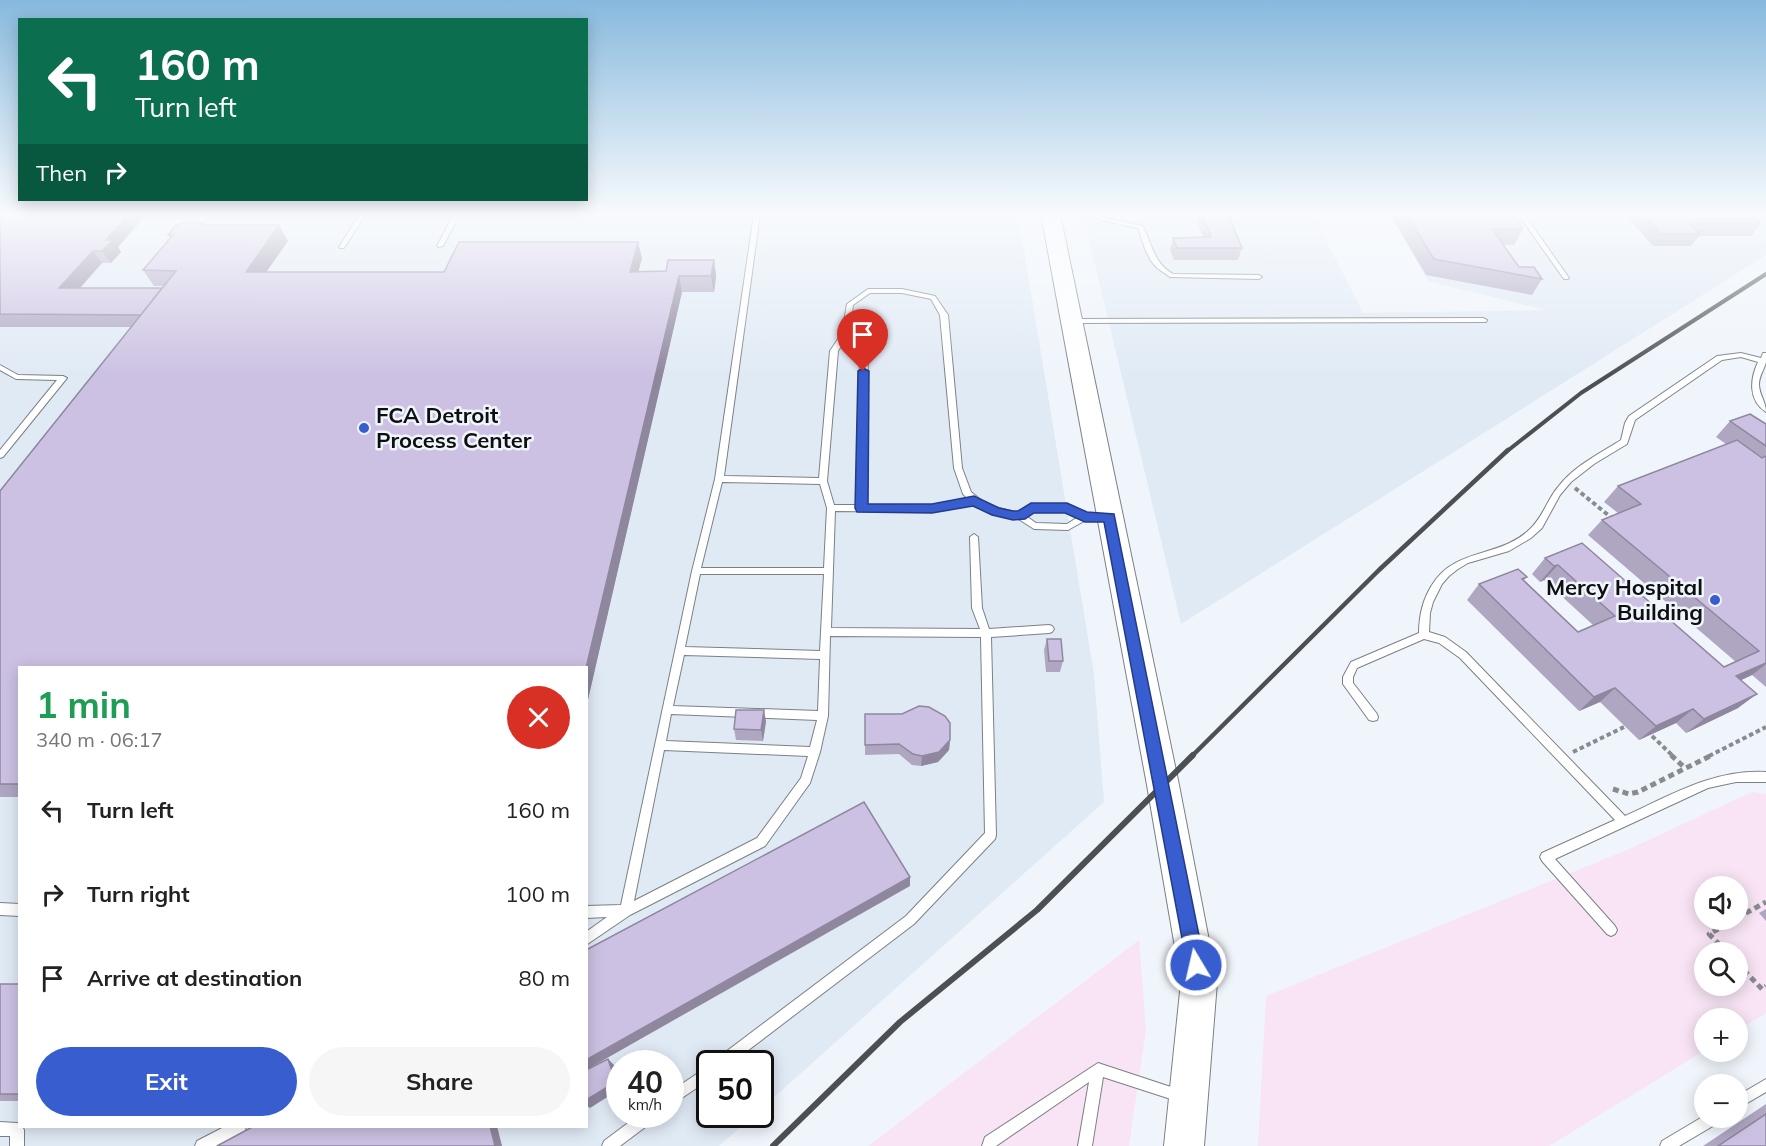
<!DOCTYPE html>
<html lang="en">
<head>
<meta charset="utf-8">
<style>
	:root { --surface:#fff; --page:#f6f6f6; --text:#222; --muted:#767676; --accent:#375dce }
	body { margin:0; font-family:Mulish,sans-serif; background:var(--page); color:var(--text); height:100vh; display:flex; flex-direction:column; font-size:22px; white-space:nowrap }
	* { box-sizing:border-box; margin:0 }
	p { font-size:20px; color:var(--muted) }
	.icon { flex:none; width:33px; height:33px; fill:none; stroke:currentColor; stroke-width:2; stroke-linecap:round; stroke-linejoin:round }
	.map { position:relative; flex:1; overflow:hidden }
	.drawer { position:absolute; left:18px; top:666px; width:570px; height:462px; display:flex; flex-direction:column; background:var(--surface); border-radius:0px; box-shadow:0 3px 15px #0003 }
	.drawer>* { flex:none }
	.banner { position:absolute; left:18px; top:18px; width:570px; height:183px; border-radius:0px; box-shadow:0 3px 15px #0003; background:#0b6e4f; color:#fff; overflow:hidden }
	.tools { position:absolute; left:1694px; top:876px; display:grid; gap:12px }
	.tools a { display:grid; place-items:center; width:54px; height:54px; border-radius:50%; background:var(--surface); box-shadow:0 3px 15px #0003; font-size:30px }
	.speed { position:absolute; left:606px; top:1050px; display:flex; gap:12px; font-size:30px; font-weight:700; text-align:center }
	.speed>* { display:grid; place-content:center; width:78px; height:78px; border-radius:50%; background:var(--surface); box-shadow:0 3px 15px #0003; line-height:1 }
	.speed small { font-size:15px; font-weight:400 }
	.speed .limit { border:3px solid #111; border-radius:9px; background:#fff; color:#111 }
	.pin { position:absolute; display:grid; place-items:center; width:51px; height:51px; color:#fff; margin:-62px -26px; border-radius:50% 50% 50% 0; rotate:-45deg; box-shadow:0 0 6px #0007 }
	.pin .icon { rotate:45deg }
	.me { position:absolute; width:66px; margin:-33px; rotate:351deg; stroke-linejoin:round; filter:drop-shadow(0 0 4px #0008) }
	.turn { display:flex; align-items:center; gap:21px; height:126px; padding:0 18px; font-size:27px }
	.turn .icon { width:78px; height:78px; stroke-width:2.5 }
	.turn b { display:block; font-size:42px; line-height:51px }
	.then { display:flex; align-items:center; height:57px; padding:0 18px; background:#0003; gap:12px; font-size:22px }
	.round { display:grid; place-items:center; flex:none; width:63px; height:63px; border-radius:32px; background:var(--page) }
	.headline { display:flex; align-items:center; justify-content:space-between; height:102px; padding:0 18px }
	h1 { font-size:36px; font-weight:700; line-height:45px; color:#1e9e55 }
	.button { display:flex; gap:12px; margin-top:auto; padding:12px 18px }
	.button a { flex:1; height:69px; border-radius:36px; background:var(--accent); color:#fff; font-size:24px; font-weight:700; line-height:69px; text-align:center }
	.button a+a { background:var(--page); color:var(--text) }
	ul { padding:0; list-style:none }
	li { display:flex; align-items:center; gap:18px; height:84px; padding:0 18px }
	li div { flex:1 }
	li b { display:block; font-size:22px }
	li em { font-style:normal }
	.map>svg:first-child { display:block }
	.commercial { fill:#f8e4f4; fill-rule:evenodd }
	.built { fill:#e0eaf5; fill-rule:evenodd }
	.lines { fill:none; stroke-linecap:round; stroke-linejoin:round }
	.lane-casing { stroke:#7b8085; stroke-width:2 }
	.secondary-casing { stroke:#7b8085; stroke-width:2 }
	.path-far1 { stroke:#888b8f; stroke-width:4; stroke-dasharray:4.5 3; stroke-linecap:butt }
	.path { stroke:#888b8f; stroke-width:5; stroke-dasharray:6 4; stroke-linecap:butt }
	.lane { fill:#fff; fill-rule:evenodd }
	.secondary { fill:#fff; fill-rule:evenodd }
	.rail-far2 { stroke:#4d5053; stroke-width:4 }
	.rail-far1 { stroke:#4d5053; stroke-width:4.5 }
	.rail { stroke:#4d5053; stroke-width:6 }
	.wall { fill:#afa6c2 }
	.shaded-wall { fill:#8f879e }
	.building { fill:#ccc1e2; stroke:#8f879e; stroke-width:1.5 }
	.route { fill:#375dce; stroke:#243c86; stroke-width:1.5 }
	.poi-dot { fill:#375dce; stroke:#f0f5fb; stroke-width:2 }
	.labels { text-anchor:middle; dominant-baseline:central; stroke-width:5; stroke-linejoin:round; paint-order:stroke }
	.poi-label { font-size:22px; font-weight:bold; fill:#0d0f10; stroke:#f0f5fb; text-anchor:start }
</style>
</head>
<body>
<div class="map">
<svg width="1766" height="1146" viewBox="0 0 1766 1146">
	<rect width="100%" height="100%" fill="#f0f5fb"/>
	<!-- commercial -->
	<g class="commercial">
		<path d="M1752,792l14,2v219l-29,18v-13h-33v33l-155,95h-291l8,-150 361,-146zM1704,886h33v34h-33zM1704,952h33v34h-33z"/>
		<path d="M1139,940l7,89 -17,117h-261z"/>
	</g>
	<!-- built -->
	<g class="built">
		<path d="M0,214h1018l76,460 10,128 -343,307 -1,-45h-50v50l44,1 -35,31h-719zM20,668h566v458h-566zM620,1064h50v50h-50z"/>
		<path d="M1083,214h230l50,99 182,-3 -117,-29 -40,-67h378v41l-585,369z"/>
	</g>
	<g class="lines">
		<!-- lane casing -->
		<g class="lane-casing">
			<g id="lane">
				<path d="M203,214h7l-9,11h-4l-1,-1z"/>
				<path d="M360,214h6l-22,34h-4l-1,-1z"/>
				<path d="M454,214h6l-17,32 -5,1 -1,-1z"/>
				<path d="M754,214h6l-36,262 95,2 11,-127 12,-18 5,-29 21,-15h34l33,7 13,19 14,153 9,24 16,13 32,8 12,-8h36l19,9h23l4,3 -4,3h-23l-18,10 -34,-1 -17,-11 -36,-9 -7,-5 -42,8 -97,-1 -4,117 149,1 -8,-21 -2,-71 4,-3 4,3 4,71 7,21 60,-4 3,1 2,3 -2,3 -3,1 -58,4 5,198 -1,4 -81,85 -184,140h-17l2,-4 191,-144 79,-83 -4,-196 -151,-1 -2,80 -8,36 -10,31 -45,63 -135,69 -44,30v-13l21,-15 -21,1v-12l35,-1 71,-334 23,-92zM870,293h32l29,6 9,16 14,153 9,26 5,5 -36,7 -66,-1 2,-156 -18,-17 3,-27zM847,337l13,13 -2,155h-24l-7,-24 11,-130zM722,482l98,2 7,24 -3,60h-123zM1033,511h33l12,6 -11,7 -31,-1 -10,-7zM700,574h124l-4,77 -135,-4zM684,655l136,4 -2,52 -145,-5zM671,714l146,6 -7,27 -144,-6zM664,750l144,6 -7,22 -44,60 -123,63z"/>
				<path d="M1092,214h8l5,4 38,8c9,19 11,37 30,48l86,1 3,2 -3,2 -89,-2 -13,-9 -6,-7 -6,-12 -7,-21 -37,-8z"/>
				<path d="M1518,214h6l45,64 -1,1h-4z"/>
				<path d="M1483,318l4,2 -1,2 -415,1 -4,-2 4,-2z"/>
				<path d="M1741,353l20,5 2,-5h3c0,3 0,6 0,9 -1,6 -7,14 -7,22 0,11 7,17 7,28 -18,-12 -16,-33 -8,-50l-17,-5 -19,3 -87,60 -8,24 -33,20 -23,18 -11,13 -18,33 -11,10 -22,13 -41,12 -10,6 -9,7 -7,8 -9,18 -3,11 -1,19 16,5 21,15 159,164c46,-21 89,-47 141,-44v10h-30l-28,6 -153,71 60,67 2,4 -2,4 -4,2 -4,-2 -65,-73 -2,-4 2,-4 73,-33 -155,-162 -21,-15 -15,-4 -67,29 -4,9v6l24,31 1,3 -1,3 -4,1 -4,-1 -26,-36v-7l8,-15 68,-29c0,-17 4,-34 13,-48 23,-38 69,-27 98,-56 13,-12 17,-29 28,-42 16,-21 41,-33 63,-47l4,-17 4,-7 88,-60z"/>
				<path d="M0,365l18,10 45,1 4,2 -64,79 -3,1v-8l57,-70 -41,-1 -16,-9z"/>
				<path d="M0,903l20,1v12l-20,-1z"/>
				<path d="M1098,1063l82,27 5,1 1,5 -1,5 -5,1 -77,-25 -11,69h-14l11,-64 -93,64h-14l3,-9z"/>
				<path d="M710,1065v14l-40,27v-14z"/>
				<path d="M1766,1079v13l-29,17v-13z"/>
				<path d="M640,1114h17l-1,5 -36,27h-18l2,-5z"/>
				<path d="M1704,1116v2h16l-2,5 -39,23h-19l2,-5z"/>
				<path d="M0,1122l17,1 3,1v2h2l2,4v16h-14v-10h-10z"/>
				<path d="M226,1126h20l-1,5 -29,15h-21l2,-5z"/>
			</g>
		</g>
		<!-- secondary casing -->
		<g class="secondary-casing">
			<path id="secondary" d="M1041,214h19l119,571 38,197 -13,164h-40l17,-164 -34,-197z"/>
		</g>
		<!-- path-far1 -->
		<g class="path-far1">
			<path d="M1575,488l38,31"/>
			<path d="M1652,736l21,20"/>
			<path d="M1573,752l51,-25"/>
			<path d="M1709,756l57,-29"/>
		</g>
		<!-- path -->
		<g class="path">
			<path d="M1671,755l14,13"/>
			<path d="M1613,789l16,5 9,-2 74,-37"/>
			<path d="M1737,918l29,-16"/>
			<path d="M1727,952l-18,-18 26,-14"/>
			<path d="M1737,963l25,26 4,-3"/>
		</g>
		<!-- lane -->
		<use href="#lane" class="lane"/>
		<!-- secondary -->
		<use href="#secondary" class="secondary"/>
		<!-- rail-far2 -->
		<path class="rail-far2" d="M1506,452l75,-59 185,-119"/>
		<!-- rail-far1 -->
		<path class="rail-far1" d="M1192,756l187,-186 129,-120"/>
		<!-- rail -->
		<path class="rail" d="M773,1146l127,-124 137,-112 156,-155"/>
	</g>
	<!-- wall -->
	<g class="wall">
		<path d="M0,214h147l-29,33 3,5 -10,11h-9l-22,25h82l2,-2h-10l-11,-16 27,-31 -2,-4 33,-13 2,3 85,16 -22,31h178l198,-14 -4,14 28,-1 48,-11 2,16 -2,16h-32l-96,416v-40h-566v129h-20v-306l132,-164h-132z"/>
		<path d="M1102,214h33l-1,2h-31z"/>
		<path d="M1199,214h29l14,34 -4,12h-64l-4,-10 3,-12 30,-1 -6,-15z"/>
		<path d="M1390,214h123l10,15 -9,16h-11l16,22 23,12 -10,16 -106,-20z"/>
		<path d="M1625,214h125l10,10 -9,12h-52l-8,10h-38z"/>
		<path d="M1730,421l36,3v263l-14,-12 -11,5 -3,28 -52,25 -10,-10 -37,17 -39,-38 -21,9 -112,-111 12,-16 48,-7 -3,3 54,52 15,-7 -49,-45 -4,2 -8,-8 13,-16 37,-15 142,124 12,-5 -148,-127 14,-15 16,-7 -14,-11 14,-16 108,-42 -10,-7z"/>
		<path d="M1047,639l16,22 -3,11h-14l-2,-22z"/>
		<path d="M865,714l85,26 -1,10 -11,12 -17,4 -9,-1 -13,-11 -34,1z"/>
		<path d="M766,721l-3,20 -27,-1 -2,-11z"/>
		<path d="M1766,909v12l-7,-8z"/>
		<rect x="0" y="984" width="20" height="117"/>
		<path d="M1766,1104v42h-63z"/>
	</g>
	<!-- shaded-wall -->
	<g class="shaded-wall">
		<path d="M129,214h18l-29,33 3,5 -10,11 -9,-12 4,-11z"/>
		<path d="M279,225l9,16 -33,47 -9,-16z"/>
		<path d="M638,242l4,16 -8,30 -4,-16z"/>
		<path d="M93,251l9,12 -33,37 -10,-12z"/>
		<path d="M714,260l2,16 -2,16 -3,-16z"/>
		<path d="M679,276l3,16 -96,416v-40z"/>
		<path d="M1558,565l-14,15 -4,2 14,-16z"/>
		<path d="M1766,663v1l-14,11 -34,16 18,-15z"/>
		<path d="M1615,688l-15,14 -21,9 15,-14z"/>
		<path d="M1757,694l-19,14 -52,25 18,-14z"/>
		<path d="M1693,709l-17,14 -37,17 17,-14z"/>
		<path d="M764,710l2,11 -3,20 -2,-11z"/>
		<path d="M950,740l-1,10 -11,12 -17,4 1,-10z"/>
		<path d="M910,877v9l-324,184v-10z"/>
		<path d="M608,1059l6,6 6,16v8l-30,19 -4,-3v-5z"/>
		<path d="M490,1126h7l5,20h-7z"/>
	</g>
	<!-- building -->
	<g class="building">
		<path d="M0,214h129l-23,26h7l-11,11h-9l-34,37h103l-21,27 -141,-1z"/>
		<path d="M1202,214h26l14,34h-65l-4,-10 38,-1z"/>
		<path d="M1406,214h107l10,15h-31l27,38h15l8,12 -108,-20z"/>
		<path d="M1643,214h107l10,10h-70l10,10h-39z"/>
		<path d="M201,222l-2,3h80l-33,47h198l15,-30h179l-8,30 36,-1 2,-11h46l-3,16h-32l-93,392h-566v116h-20v-293l176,-220 -33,-1 30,-35h-5l8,-10 7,-2z"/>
		<path d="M1750,414l16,10v22l-36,-25z"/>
		<path d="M1737,440l25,18 4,-2v207l-30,13 21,18 -53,25 -11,-10 -37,17 -41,-38 -21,9 -115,-113 39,-15 9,8 -5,2 56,53 37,-16 -57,-51 -4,1 -9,-8 37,-15 142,124 35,-16 -157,-131 39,-16 -23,-18z"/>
		<path d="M1047,639h14l2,22h-14z"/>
		<path d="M919,706l10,1 16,9 5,7v17l-11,12 -17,4 -9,-2 -14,-10 -34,1v-31h37z"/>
		<path d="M736,710h28l-3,20 -27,-1z"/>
		<path d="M864,802l46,75 -324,183v-110z"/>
		<rect x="0" y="984" width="20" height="110"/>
		<path d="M608,1059l8,23 -30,18v-30z"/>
		<path d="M1766,1114v32h-48z"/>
		<path d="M254,1126h236l5,20h-278z"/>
	</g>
	<!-- sky -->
	<linearGradient id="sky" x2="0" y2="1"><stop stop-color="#87b9dd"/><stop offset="0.57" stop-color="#f8fafd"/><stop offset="1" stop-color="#f8fafd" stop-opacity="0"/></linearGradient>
	<rect width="1766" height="375" fill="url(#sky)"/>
	<!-- route -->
	<path class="route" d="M863,368l6,3 -1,133h64l42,-8 25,12 14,3h5l13,-8h36l20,9 27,2 91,451 -2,6 -7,3 -6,-3 -3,-6 -83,-443h-19l-20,-9h-31l-9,6 -12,1 -21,-5 -19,-9 -41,7 -75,-1 -2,-4 3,-137z"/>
	<!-- markers -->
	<g class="poi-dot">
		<circle cx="364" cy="428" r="6"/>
		<circle cx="1715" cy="600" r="6"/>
	</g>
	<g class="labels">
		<!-- poi labels -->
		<g class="poi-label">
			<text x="376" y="415">FCA Detroit<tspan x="376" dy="25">Process Center</tspan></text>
			<text x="1703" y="587" text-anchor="end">Mercy Hospital<tspan x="1703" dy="25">Building</tspan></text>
		</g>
	</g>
</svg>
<div class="tools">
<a><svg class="icon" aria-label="sound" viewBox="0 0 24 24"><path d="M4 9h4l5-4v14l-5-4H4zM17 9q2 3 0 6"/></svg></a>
<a><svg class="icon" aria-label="search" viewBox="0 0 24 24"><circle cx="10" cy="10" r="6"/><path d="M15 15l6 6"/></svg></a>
<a>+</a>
<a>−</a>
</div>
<div class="speed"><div>40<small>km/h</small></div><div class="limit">50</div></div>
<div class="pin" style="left:863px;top:371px;background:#d93025"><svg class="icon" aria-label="arrive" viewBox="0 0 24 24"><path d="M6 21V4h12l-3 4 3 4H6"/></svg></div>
<svg class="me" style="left:1196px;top:965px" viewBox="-20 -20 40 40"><circle r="17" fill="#375dce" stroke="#fff" stroke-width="3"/><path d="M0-11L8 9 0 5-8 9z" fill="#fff"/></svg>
<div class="banner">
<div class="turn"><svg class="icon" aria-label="left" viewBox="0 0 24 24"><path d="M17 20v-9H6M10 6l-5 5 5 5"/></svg><div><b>160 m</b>Turn left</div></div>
<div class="then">Then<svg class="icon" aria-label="right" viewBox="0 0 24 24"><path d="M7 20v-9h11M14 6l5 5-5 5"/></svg></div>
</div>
<section class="drawer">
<div class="headline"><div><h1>1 min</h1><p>340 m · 06:17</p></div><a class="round" style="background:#d93025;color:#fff"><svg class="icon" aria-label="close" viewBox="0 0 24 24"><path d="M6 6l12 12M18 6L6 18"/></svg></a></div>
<ul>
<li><svg class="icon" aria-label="left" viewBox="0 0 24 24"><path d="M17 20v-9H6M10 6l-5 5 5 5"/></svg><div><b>Turn left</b></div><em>160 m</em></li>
<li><svg class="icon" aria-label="right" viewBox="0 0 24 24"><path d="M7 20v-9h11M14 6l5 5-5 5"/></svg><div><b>Turn right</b></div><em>100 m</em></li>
<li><svg class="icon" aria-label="arrive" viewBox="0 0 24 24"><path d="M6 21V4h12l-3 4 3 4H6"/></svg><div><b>Arrive at destination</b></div><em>80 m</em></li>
</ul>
<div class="button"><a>Exit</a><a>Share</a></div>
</section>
</div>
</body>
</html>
